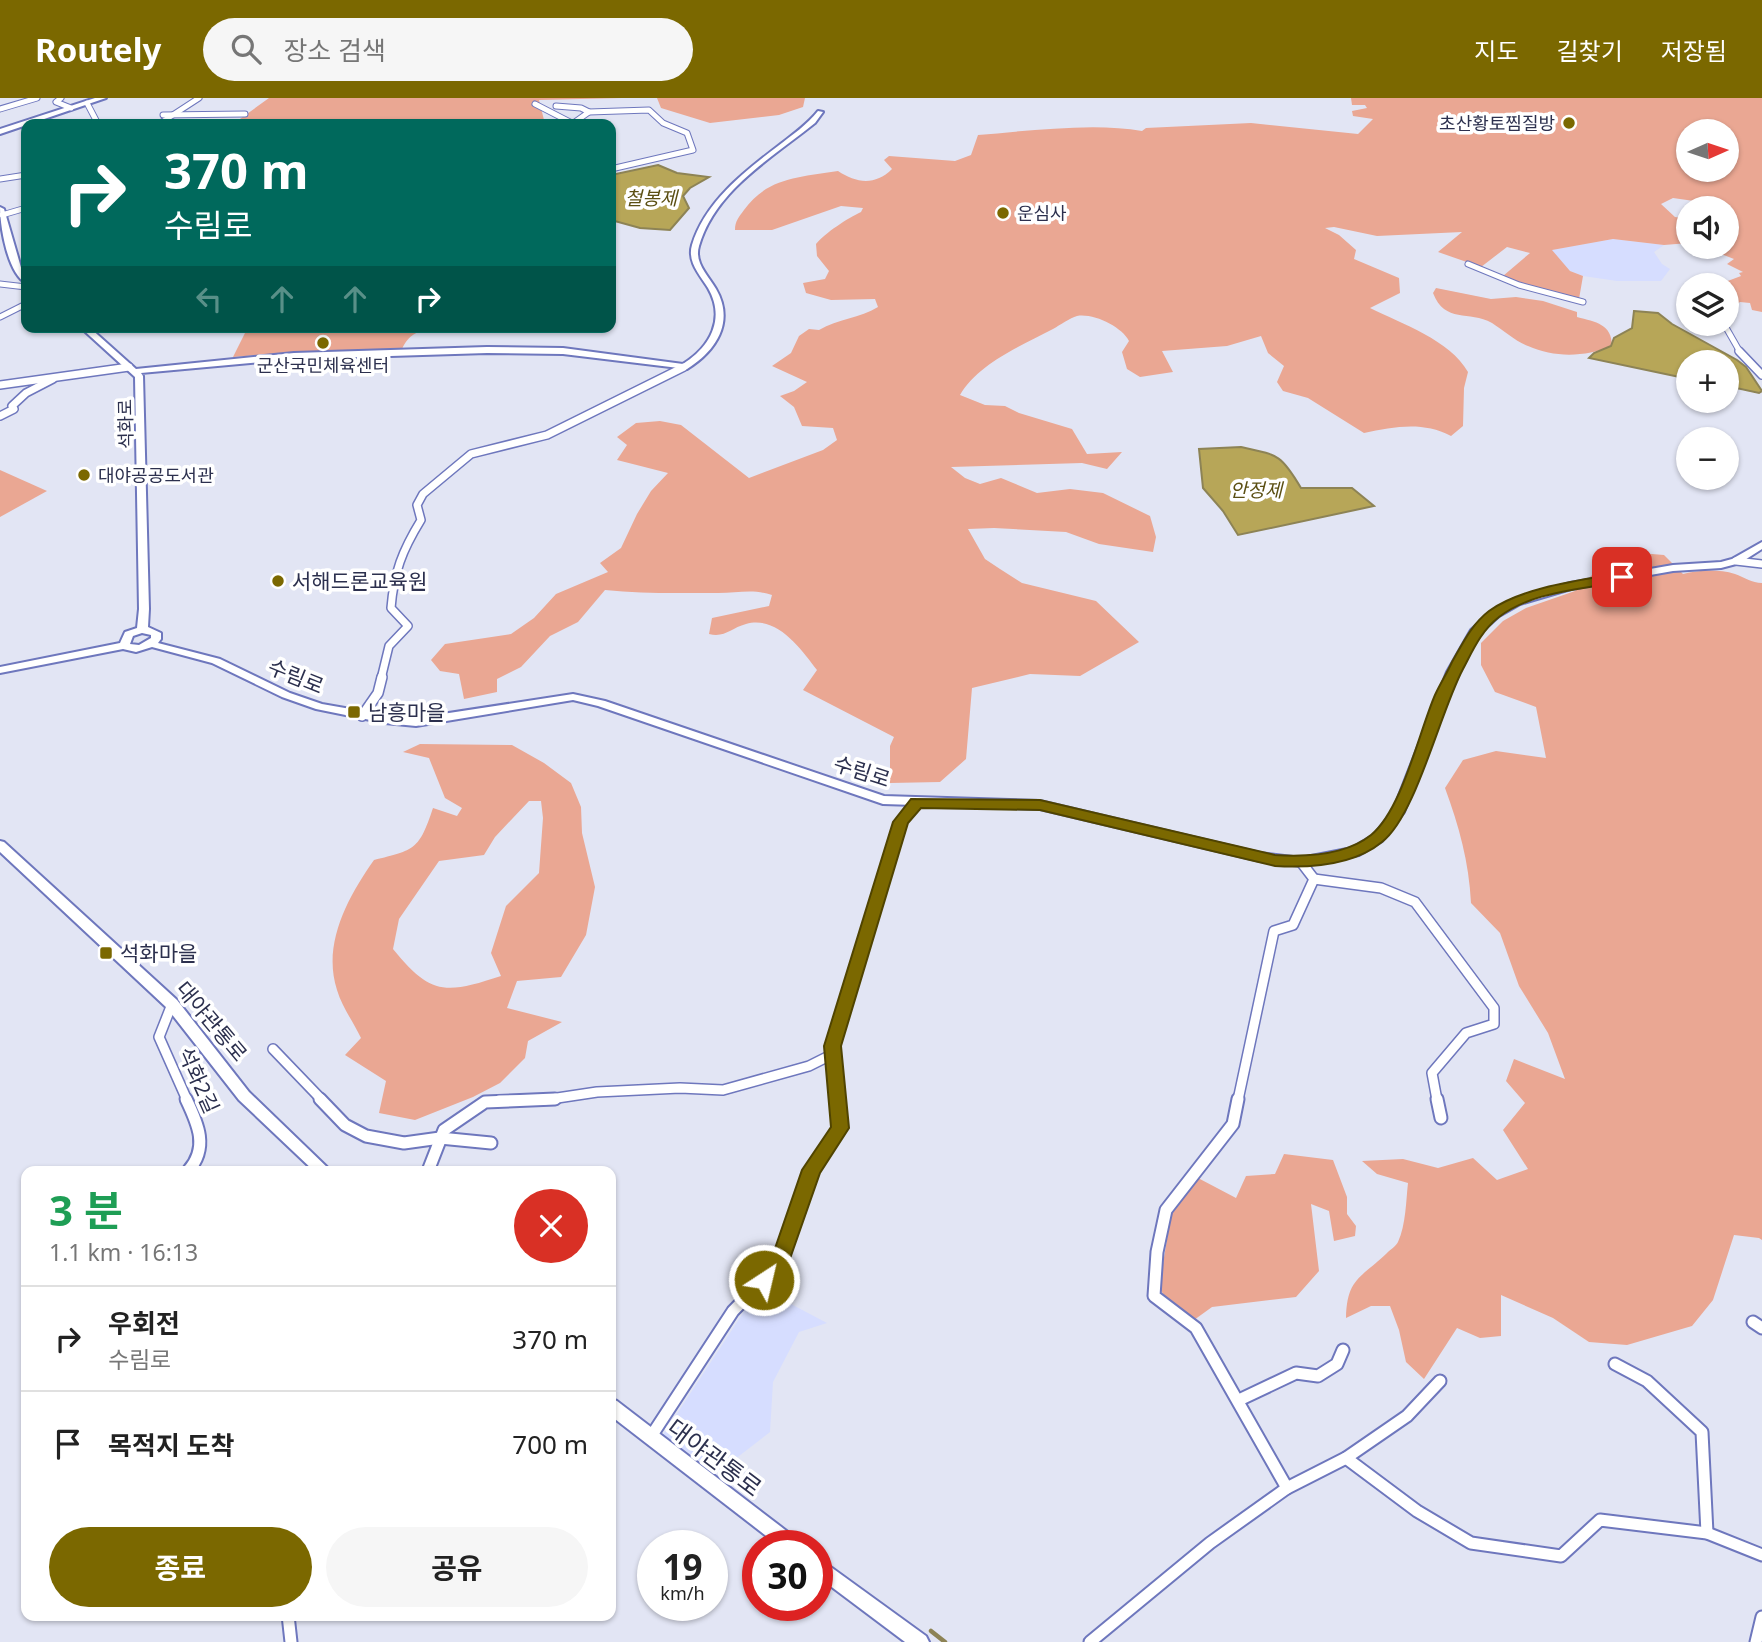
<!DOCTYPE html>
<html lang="ko">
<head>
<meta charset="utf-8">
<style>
	:root { --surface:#fff; --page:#f6f6f6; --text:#222; --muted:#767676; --line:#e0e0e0; --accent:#7b6800 }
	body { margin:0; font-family:"Noto Sans","Noto Sans KR",sans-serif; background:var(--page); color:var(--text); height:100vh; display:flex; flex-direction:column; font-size:26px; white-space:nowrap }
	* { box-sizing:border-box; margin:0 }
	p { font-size:23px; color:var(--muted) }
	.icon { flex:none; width:38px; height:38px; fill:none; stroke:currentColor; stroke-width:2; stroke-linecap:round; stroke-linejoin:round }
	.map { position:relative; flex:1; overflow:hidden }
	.drawer { position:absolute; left:21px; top:1068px; width:595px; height:455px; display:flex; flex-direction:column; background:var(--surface); border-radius:14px; box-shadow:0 2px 5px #0004 }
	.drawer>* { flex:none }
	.hud { position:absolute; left:21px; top:21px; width:595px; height:214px; border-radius:14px; box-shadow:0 2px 5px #0004; background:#00695c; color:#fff; overflow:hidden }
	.needle { width:46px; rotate:87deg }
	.controls { position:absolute; left:1676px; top:21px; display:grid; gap:14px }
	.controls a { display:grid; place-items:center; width:63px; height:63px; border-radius:50%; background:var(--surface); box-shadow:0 2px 5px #0004; font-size:35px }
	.speed { position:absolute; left:637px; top:1432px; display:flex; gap:14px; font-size:35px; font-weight:700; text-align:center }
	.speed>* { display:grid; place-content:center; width:91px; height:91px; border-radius:50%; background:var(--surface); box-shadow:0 2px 5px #0004; line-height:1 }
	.speed small { font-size:18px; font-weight:400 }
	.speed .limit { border:10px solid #d22; background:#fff; color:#111 }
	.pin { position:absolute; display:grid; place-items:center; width:60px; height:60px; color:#fff; margin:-30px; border-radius:14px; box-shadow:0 4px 10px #0006 }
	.me { position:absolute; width:77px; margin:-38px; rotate:35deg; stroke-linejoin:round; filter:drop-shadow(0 0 5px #0008) }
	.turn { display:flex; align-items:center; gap:24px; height:147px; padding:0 28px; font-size:32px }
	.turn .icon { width:91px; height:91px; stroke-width:2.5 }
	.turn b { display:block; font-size:49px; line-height:60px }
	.lanes { display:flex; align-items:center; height:66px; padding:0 28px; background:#0003; justify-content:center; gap:35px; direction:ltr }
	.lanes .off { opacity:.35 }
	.round { display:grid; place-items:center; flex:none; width:74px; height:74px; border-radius:37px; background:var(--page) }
	.overview { display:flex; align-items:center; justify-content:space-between; height:119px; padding:0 28px }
	h1 { font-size:42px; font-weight:700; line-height:52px; color:#1e9e55 }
	.button { display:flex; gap:14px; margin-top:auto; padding:14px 28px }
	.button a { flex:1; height:80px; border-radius:42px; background:var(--accent); color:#fff; font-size:28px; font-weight:700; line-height:80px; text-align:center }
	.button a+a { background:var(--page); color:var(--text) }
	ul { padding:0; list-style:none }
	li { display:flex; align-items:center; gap:21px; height:105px; padding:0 28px; border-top:2px solid var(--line) }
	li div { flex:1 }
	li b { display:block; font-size:26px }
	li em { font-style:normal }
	header { display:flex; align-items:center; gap:42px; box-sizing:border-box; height:98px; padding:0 35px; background:var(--accent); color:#fff }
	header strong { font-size:33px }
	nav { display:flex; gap:38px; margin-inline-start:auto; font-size:24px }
	.search { width:490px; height:63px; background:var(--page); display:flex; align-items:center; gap:18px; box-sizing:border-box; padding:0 24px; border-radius:38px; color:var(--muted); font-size:26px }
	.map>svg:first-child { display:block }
	.built { fill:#d6ddff }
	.green { fill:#eaa793; fill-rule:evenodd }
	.water { fill:#b7a658; stroke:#8d8355; stroke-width:2 }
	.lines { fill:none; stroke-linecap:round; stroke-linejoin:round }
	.stream { stroke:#8d8355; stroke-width:4.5 }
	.street-far3-casing { stroke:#6e77bd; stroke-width:7 }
	.street-far2-casing { stroke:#6e77bd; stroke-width:10 }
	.street-far1-casing { stroke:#6e77bd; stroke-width:12 }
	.street-casing { stroke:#6e77bd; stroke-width:15 }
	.secondary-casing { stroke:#6e77bd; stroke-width:4 }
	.primary-casing { stroke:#6e77bd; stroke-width:4 }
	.street-far3 { stroke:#fff; stroke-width:5 }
	.street-far2 { stroke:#fff; stroke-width:7 }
	.street-far1 { stroke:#fff; stroke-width:9 }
	.street { stroke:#fff; stroke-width:11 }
	.secondary { fill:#fff; fill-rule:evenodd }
	.primary { fill:#fff; fill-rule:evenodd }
	.route { fill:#7b6800; stroke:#504400; stroke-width:2 }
	.poi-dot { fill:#7b6800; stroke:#fff; stroke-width:2.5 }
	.labels { text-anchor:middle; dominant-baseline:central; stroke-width:7; stroke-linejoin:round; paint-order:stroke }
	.far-poi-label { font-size:18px; fill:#2c304e; stroke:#fff; text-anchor:start }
	.far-street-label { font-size:18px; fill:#2c304e; stroke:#fff }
	.far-water-label { font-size:19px; font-style:italic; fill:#5b4f13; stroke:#fff }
	.poi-label { font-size:21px; fill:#2c304e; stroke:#fff; text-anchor:start }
	.street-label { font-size:21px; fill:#2c304e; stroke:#fff }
	.near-street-label { font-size:24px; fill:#2c304e; stroke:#fff }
</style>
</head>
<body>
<header>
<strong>Routely</strong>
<div class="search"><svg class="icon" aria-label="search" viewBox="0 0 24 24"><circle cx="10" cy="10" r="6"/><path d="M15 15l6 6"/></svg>장소 검색</div>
<nav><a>지도</a><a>길찾기</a><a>저장됨</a></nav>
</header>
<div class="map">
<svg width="1762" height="1544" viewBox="0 0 1762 1544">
	<rect width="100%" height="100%" fill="#e2e5f4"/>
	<!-- built -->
	<g class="built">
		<path d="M1613,141l51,6 -10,7 8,12 8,5 -9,12h-44l-34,-5 -13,-5 -19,-21z"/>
		<path d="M772,1196l55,29 -28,9 -26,50 -3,50 -53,41 -54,-38 84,-128z"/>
	</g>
	<!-- green -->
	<g class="green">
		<path d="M269,0h353l-83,2 6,24h-312z"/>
		<path d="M657,0h148l-2,9 -24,8 -69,8 -49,-15z"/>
		<path d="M1351,0h411v214l-10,-2 -2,-7 -10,-1 -6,4 -7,-8v-13h-10l24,-9 -2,-3 4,-1 -16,-8 7,-5 -18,-7 -3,-5h14v-22l12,2 -12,-19 -5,-3 -49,-7 -12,6 14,13 14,2v24l-25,2 -51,-6 -61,11 18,21 13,5 -4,23 -56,-14 -20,-9 27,-23 -23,-6 -26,20 -43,-15 24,-20 -85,4 -43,-9 -9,1 14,7 17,15 -2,9 45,19 1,15 -30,15c32,16 80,32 98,64l-4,16 -1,38 -12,10c-29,-15 -57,-9 -87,-3l-56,-35 -25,-7 -6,-9 7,-16 -16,-13 -7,-17 -34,10 -65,5 11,21 -33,5 -13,-8 -5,-17 7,-11c-7,-14 -35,-28 -52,-25 -7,2 -17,9 -24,13 -32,17 -74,34 -93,66l25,10 20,1 14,7 53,16 15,25 35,-2 -15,17 -25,-6 -131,4 14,11 15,6 21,-6 36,15 33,-4 33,4 47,23 6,21 -3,15 -54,-8 -33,-12 -72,-4 -26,1 17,30 15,10 22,14 74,18 43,41 -59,34 -50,-2 -58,14 -6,71 -26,23 -50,1v-37l4,-9 -91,-47 14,-20c-16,-21 -40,-55 -71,-46 -15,4 -21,14 -37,10l3,-16 57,-12 3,-11c-21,-7 -37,-1 -59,-2 -36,0 -72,1 -108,-3l-27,32 -28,14 -29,31 -24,12v13l-33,7 -5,-25 -19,-3 -9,-11 14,-16 66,-10 23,-16 22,-24 52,-22 -8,-9 21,-15 16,-34 14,-23 17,-18 -51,-13 10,-15 -10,-8 19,-14 24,-2 21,4 68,53 74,-28 14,-10 -4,-12 -31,-2 -8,-19 -14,-11 14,-5 13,-9 -35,-16 19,-13 8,-17 10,-7 10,1c19,-11 41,-12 59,-23l-3,-8 -44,1 -25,-7 -3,-10 22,-4 4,-8 -12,-15 -1,-12c9,-11 32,-26 45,-32l2,-4 -22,-2 -69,24h-37c0,-9 4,-13 9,-20 23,-33 58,-33 94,-39 18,12 37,15 54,-2l-8,-9 5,-4 66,5 16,-6 7,-20c50,-4 116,-13 164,-4l4,-3 105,-5 107,11 15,-15 -20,-3 -1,-5 15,-3 -2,-3h-13zM1689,33h38v39h-38z"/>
		<path d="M1436,190l55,11 25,-2 27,4 34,11v5c19,5 35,7 35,29 -27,11 -57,12 -84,0 -13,-5 -25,-16 -36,-23 -23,-13 -47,1 -59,-30z"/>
		<path d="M248,229h184c-15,5 -23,7 -30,22l-101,3 -68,5z"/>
		<path d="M0,372l47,21 -47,26z"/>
		<path d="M1640,455l24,2 19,19c16,-4 35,-5 52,0 9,3 17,9 27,9v657l-3,-2 -25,-3 -21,65 -21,26 -65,19 -38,-3 -36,-24 -52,-23v41l-21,2 -23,-10 -33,51 -18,-17 -7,-32 -9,-24h-19l-25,12c1,-40 15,-40 41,-65 3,-3 9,-7 11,-11 8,-17 8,-42 10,-59l-31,-9 -15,-13 41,-2 35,9 35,-10 24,22 31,-11 -25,-39 22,-27 -19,-22 8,-22 51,20 -17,-46 -29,-47 -19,-53 -29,-30c-2,-41 -12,-77 -26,-115l18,-28 33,-9 50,7 -10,-51 -41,-15 -14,-27v-22l22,-22 23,-13 49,-17 30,-28z"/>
		<path d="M420,646l92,1 32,18 27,20 10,24 1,26 13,54 -9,48 -25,42 -44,4 -10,27 55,14 -34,19 -3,17 -25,25 -27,14 -58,23 -36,-7 7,-32 -41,-26 16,-17c-7,-15 -19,-31 -24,-48 -15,-46 11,-93 37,-130 41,-10 45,-10 59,-52l24,8 5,-8 -17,-10 -16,-40 -26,-6zM529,703h12l2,17 -4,55 -33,33 -15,47 10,23c-55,18 -70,20 -108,-27l6,-30 40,-58 45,-6 11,-18z"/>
		<path d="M1284,1056l49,6 14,37v17l9,12 -1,10 -21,5 -5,-30 -18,-7 8,67 -23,26 -84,10 -18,13 -27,-21 -8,-11 12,-73 27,-37 38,20 10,-22 29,-2z"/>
	</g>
	<!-- water -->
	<g class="water">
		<path d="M658,67l19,8 32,4 -19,11 -7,8 6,12 -19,22 -30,-2 -29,-8v-45z"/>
		<path d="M1634,213l24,2 14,11 65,36 9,7 16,24 -3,2 -32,-7v-24h-38v17l-100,-21 5,-5 17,-7 3,-8 18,-10z"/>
		<path d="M1241,349c37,8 40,7 60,41h51l22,18 -136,29 -15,-24 -20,-23 -4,-39z"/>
	</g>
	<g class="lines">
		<!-- stream -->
		<path class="stream" d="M931,1533l14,11"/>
		<!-- street-far3 casing -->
		<g class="street-far3-casing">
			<g id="street-far3">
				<path d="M61,0l-5,4 15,6"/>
				<path d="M87,5l11,21"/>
				<path d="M535,6l37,19"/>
				<path d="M556,8l25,2 8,4 -17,12"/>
				<path d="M0,11l37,-11"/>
				<path d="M589,14l60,-2 14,13 24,10 6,17 -82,19"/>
				<path d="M163,17l82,-1"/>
				<path d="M159,26l40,-26"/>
				<path d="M0,81l26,-4"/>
				<path d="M2,117l24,-7"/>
				<path d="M1468,166l51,21 64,17"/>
				<path d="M1699,181v6"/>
				<path d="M0,186l26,3"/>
				<path d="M0,219l26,-13"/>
				<path d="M1724,226l16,28"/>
			</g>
		</g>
		<!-- street-far2 casing -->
		<g class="street-far2-casing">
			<g id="street-far2">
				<path d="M1739,253l23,24"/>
				<path d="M0,287l129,-18"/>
				<path d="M0,318l14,-7 -2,-3 14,-13 27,-14"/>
				<path d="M1736,463l26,3"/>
				<path d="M381,581l8,-33 19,-20 -17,-18c3,-36 11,-57 30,-88l-4,-15 6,-11 48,-40 76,-19 137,-68"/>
			</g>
		</g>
		<!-- street-far1 casing -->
		<g class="street-far1-casing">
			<g id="street-far1">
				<path d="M362,618l16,-23 4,-16"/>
				<path d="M1314,781l67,9 34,14 79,106v16l-28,9 -34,40 5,27"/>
				<path d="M172,906l-13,33 28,63"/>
				<path d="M273,951l49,51"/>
				<path d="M499,1002h29"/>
				<path d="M544,1002l53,-8 83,-4 43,2 86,-24 24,-12"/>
				<path d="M838,1002l-5,-54 68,-224 16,-20"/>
				<path d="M1238,1002l36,-169 19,-6 21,-46 -13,-17"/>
			</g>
		</g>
		<!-- street casing -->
		<g class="street-casing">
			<g id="street">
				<path d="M186,1001c12,25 23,49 2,72"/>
				<path d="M320,1001l25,26 21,11 38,7 36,-5 51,5"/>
				<path d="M1437,1001l4,19"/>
				<path d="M428,1073l16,-41 41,-28 70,-3"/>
				<path d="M1753,1224l9,6"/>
				<path d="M1615,1266l32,17 55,51 5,101"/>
				<path d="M1239,1302l57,-27 22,3 19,-12 6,-14"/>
				<path d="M650,1340l83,-127 46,-47 32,-94 29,-42 -3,-29"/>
				<path d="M1346,1360l71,53 54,32 90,13 39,-36 107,13 55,22"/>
				<path d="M1287,1390l59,-30 61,-42 33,-35"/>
				<path d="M288,1517l3,27"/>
				<path d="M1090,1544l120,-99 77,-55 -91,-160 -42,-32 3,-44 9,-42 67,-86 5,-25"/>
				<path d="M1756,1544l6,-25"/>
			</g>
		</g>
		<!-- secondary casing -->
		<g class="secondary-casing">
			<g id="secondary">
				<path d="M818,13l5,1 -8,11c-42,34 -100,67 -116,123 -5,17 9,29 17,43 19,33 0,62 -29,80l-124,-15 -76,-1 -193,6 -153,14 2,3 6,233 -1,18 13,6v6l-3,4 62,16 70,34 32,11 63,11 31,3 157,-24 32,7 279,95 156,5 220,52 41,5 51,-10 22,-13 19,-24 54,-139 24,-42 20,-18 21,-12 58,-17 103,-18 48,-3 11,-3 30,-17v7l-22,14 -19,5 -48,3 -102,18 -51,15 -21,12 -20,18 -22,38 -53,140 -22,29 -23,14 -58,11 -41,-5 -220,-52 -157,-5 -285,-98 -25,-6 -157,26 -31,-3 -69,-14 -34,-12 -70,-34 -60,-16 -16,5 -13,-3 -123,24v-6l120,-24 5,-11 12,-4 2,-19 -4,-232 -55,-50h9l47,42 158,-16 193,-6 76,1 120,16c27,-17 43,-45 25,-76 -8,-13 -21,-26 -16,-43 13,-43 52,-73 86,-99 14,-11 29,-21 40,-35zM142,535l9,2v3l-12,7 -9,-1 3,-8z"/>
				<path d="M0,109l4,2 18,62 4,5v7c-18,-9 -26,-56 -26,-76z"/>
				<path d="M0,743l4,1 173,158 72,92 82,79h-17l-75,-71 -72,-92 -167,-156z"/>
				<path d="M611,1301l6,2 180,138 3,6h-22l-167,-129z"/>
				<path d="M817,1459l109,79 3,6h-24l-88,-66z"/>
			</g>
		</g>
		<!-- primary casing -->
		<g class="primary-casing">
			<path id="primary" d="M95,0h11l-106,36v-5z"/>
		</g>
		<!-- street-far3 -->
		<use href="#street-far3" class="street-far3"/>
		<!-- street-far2 -->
		<use href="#street-far2" class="street-far2"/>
		<!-- street-far1 -->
		<use href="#street-far1" class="street-far1"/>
		<!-- street -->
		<use href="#street" class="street"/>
		<!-- secondary -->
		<use href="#secondary" class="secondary"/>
		<!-- primary -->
		<use href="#primary" class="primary"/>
	</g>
	<!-- route -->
	<path class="route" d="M1622,475l4,1v6c-41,10 -92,10 -127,37 -18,14 -26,33 -36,52 -23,43 -47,147 -81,173 -28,23 -73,26 -107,24l-235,-56 -119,-2 -13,15 -67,223 8,82 -29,45 -34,97 -15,16 -7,2 -7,-2 -3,-6 17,-20 31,-90 29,-43 -7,-81 69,-224 18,-23 129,1 235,55c31,2 71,0 96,-20 31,-25 48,-103 64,-140 5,-11 12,-22 17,-33 11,-19 19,-37 37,-51 33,-24 93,-31 133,-38z"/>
	<!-- markers -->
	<g class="poi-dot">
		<circle cx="1569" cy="25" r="7"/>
		<circle cx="1003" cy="115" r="7"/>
		<circle cx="323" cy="245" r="7"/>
		<circle cx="84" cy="377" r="7"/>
		<circle cx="278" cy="483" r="7"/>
		<rect x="347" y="607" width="14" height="14" rx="3.5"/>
		<rect x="99" y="848" width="14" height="14" rx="3.5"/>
	</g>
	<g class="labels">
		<!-- far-poi labels -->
		<g class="far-poi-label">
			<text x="1555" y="25" text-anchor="end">초산황토찜질방</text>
			<text x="1017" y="115">운심사</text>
			<text x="323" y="267" text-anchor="middle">군산국민체육센터</text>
			<text x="98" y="377">대야공공도서관</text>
		</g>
		<!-- far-street labels -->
		<g class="far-street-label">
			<text transform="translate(125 326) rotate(-91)">석화로</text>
		</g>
		<!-- far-water labels -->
		<g class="far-water-label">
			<text x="651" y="100">철봉제</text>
			<text x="1256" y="392">안정제</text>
		</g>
		<!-- poi labels -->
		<g class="poi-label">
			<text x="292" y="483">서해드론교육원</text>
			<text x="368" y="614">남흥마을</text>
			<text x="120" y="855">석화마을</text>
		</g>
		<!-- street labels -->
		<g class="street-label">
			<text transform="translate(296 578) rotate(22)">수림로</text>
			<text transform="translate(862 673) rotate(18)">수림로</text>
			<text transform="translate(212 923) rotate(50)">대야관통로</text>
			<text transform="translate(199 982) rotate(66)">석화2길</text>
		</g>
		<!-- near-street labels -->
		<g class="near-street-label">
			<text transform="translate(715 1359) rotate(37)">대야관통로</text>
		</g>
	</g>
</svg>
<div class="controls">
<a><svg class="needle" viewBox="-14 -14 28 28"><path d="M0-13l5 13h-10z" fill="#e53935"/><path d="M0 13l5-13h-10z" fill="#767676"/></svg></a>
<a><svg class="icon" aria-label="sound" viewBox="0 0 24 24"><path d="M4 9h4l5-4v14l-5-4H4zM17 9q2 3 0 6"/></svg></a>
<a><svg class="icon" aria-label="layers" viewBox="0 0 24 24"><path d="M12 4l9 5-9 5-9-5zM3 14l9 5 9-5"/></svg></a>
<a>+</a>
<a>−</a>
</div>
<div class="speed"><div>19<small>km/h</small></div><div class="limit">30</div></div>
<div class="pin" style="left:1622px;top:479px;background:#d93025"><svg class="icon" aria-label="arrive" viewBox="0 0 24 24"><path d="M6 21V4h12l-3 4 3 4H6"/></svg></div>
<svg class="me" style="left:764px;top:1182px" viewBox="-20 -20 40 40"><circle r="17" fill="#7b6800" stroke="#fff" stroke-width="3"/><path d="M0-11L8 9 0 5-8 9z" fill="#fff"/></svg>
<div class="hud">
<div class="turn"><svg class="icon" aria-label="right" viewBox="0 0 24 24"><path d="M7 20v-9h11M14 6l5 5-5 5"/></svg><div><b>370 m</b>수림로</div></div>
<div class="lanes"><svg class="icon off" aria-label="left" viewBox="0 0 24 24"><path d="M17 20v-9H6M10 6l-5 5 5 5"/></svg><svg class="icon off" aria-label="ahead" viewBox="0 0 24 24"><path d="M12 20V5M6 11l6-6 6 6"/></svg><svg class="icon off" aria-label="ahead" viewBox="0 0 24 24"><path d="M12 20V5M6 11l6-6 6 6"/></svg><svg class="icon" aria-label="right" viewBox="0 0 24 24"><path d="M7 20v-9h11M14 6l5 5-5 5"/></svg></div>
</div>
<section class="drawer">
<div class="overview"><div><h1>3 분</h1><p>1.1 km · 16:13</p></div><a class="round" style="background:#d93025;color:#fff"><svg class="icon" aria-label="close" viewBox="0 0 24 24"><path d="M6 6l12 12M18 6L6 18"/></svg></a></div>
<ul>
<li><svg class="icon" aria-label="right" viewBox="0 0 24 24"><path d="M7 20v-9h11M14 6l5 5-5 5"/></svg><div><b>우회전</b><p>수림로</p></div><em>370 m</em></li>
<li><svg class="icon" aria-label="arrive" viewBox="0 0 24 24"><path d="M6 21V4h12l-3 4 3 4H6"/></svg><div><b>목적지 도착</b></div><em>700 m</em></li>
</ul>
<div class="button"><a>종료</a><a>공유</a></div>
</section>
</div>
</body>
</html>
